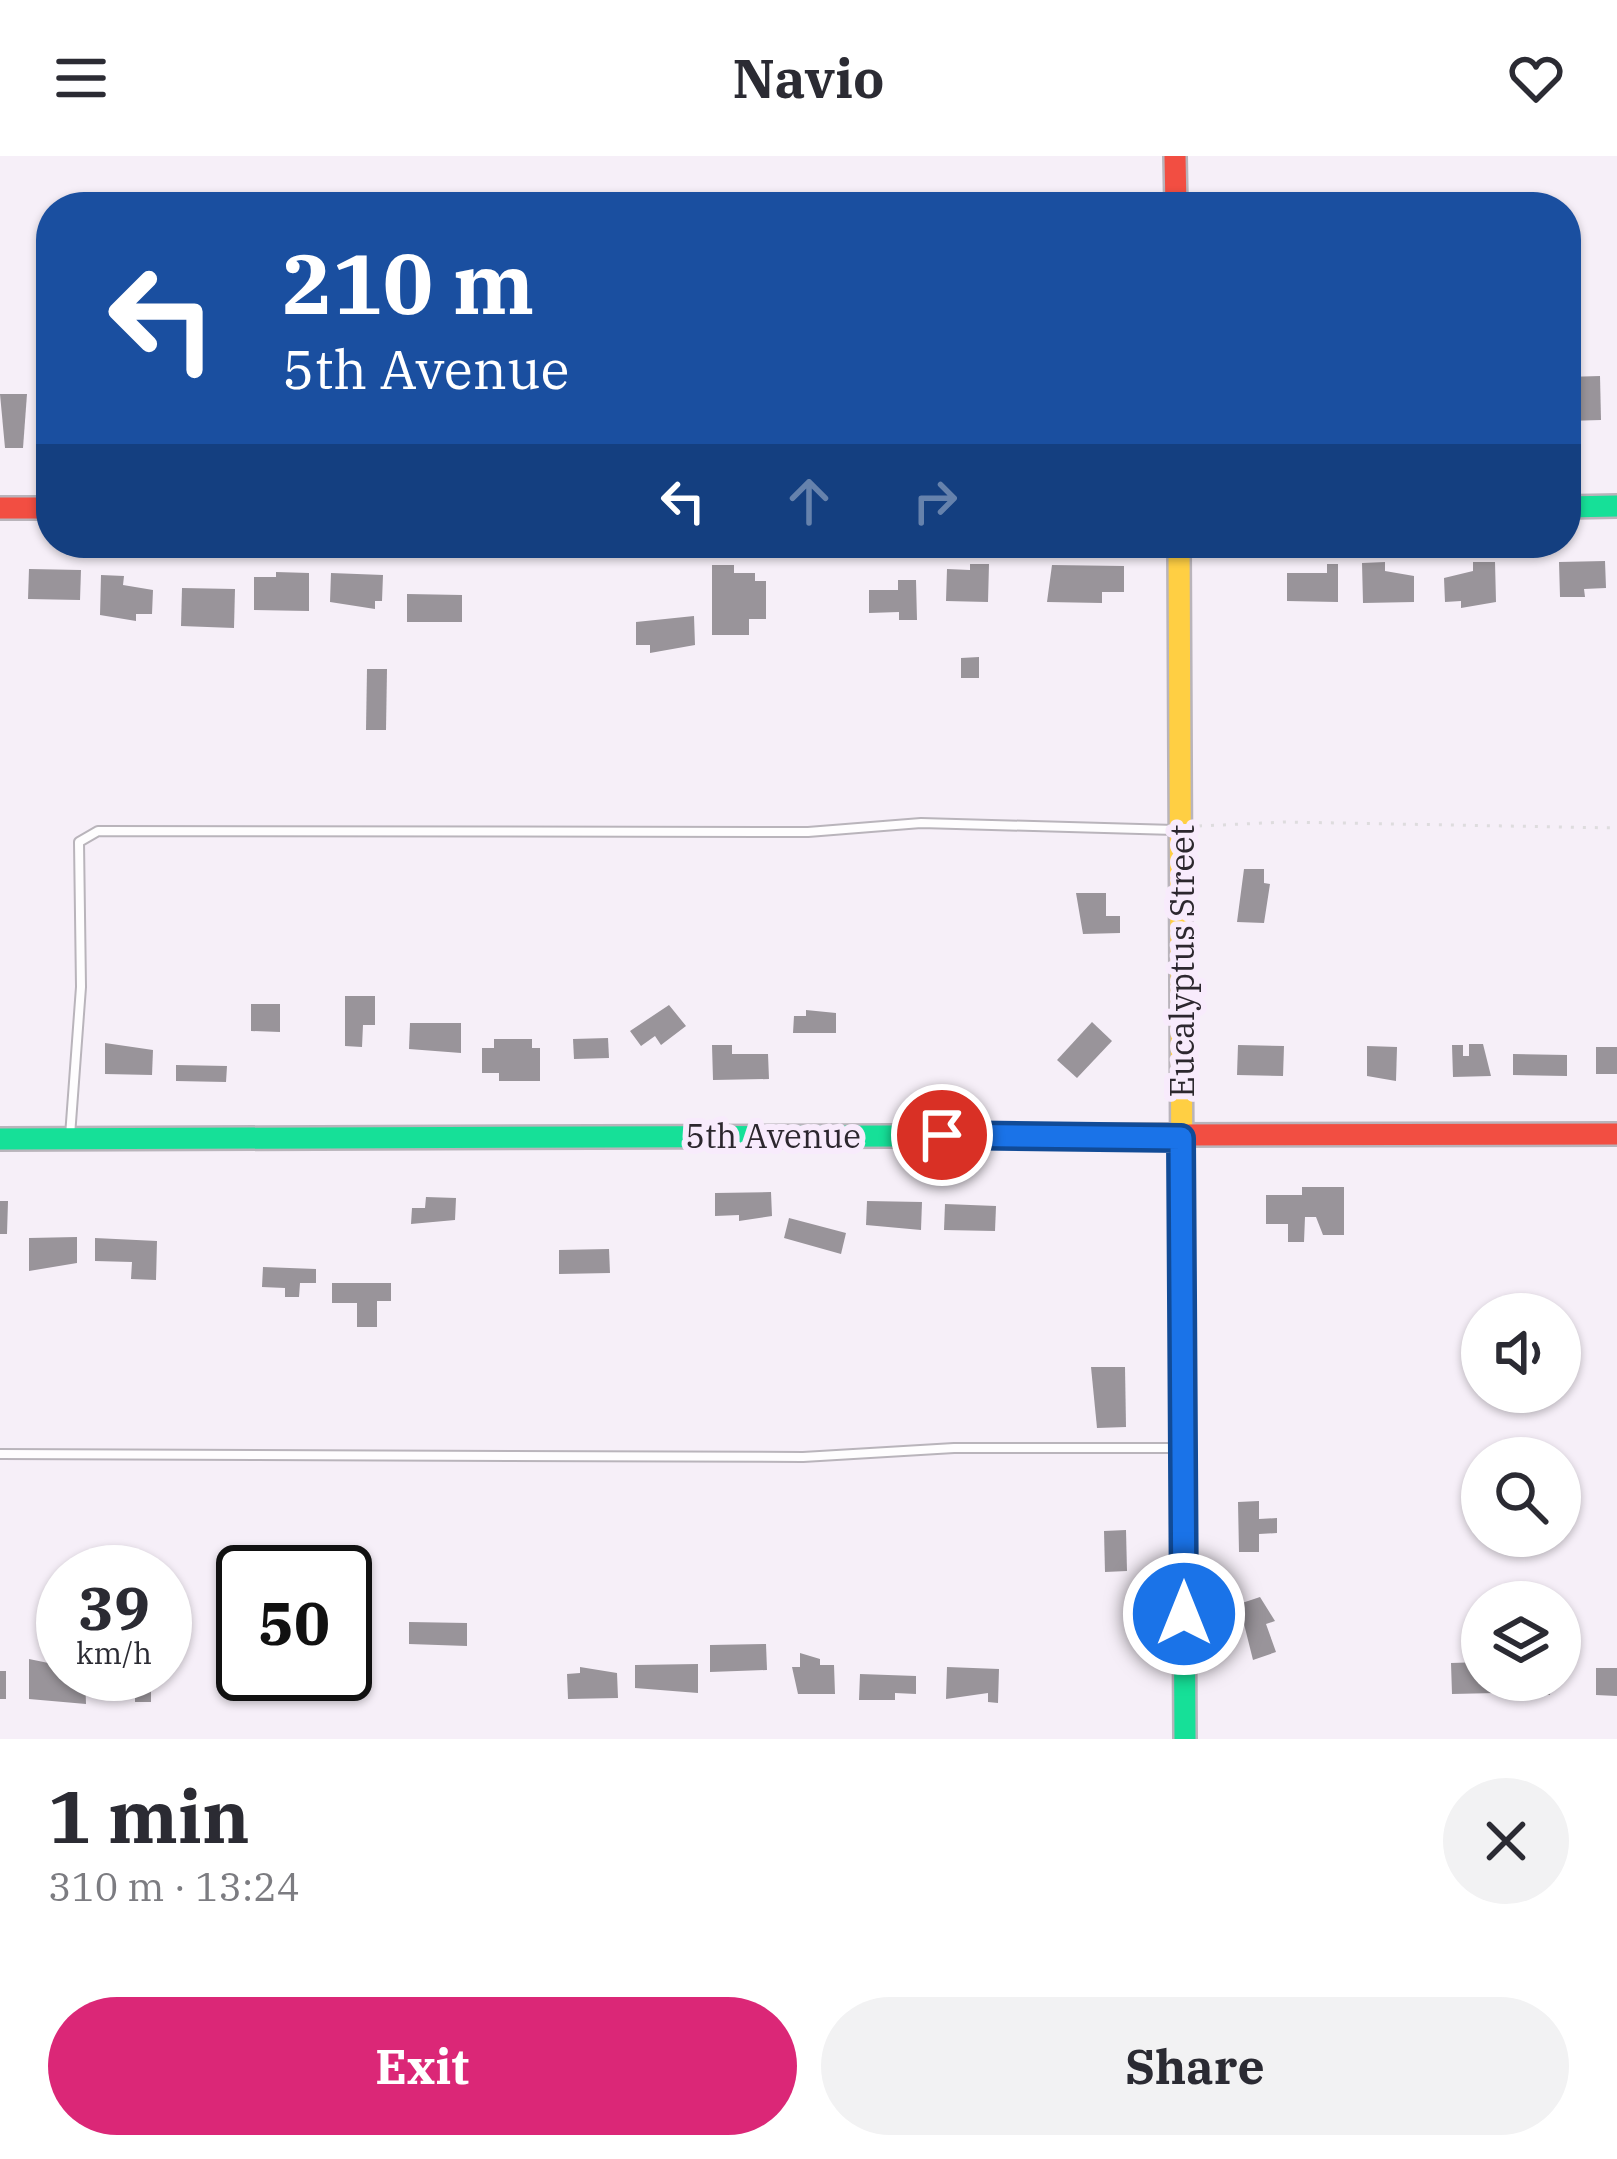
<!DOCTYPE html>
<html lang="en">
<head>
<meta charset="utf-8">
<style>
	:root { --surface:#fff; --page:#f2f2f3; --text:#2b2b33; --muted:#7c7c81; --accent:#db2777 }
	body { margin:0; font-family:"IBM Plex Serif",serif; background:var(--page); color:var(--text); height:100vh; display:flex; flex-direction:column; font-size:45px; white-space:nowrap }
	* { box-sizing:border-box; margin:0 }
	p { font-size:39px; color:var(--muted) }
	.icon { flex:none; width:66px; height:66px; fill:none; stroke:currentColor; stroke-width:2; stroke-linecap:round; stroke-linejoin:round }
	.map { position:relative; height:1583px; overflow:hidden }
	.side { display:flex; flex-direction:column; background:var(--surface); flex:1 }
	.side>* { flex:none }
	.banner { position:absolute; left:36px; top:36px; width:1545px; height:366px; border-radius:48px; box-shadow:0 3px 9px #0004; background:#1a4fa0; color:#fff; overflow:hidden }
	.fabs { position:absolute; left:1461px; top:1137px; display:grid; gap:24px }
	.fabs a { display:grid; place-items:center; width:120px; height:120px; border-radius:50%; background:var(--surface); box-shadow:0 3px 9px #0004; font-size:60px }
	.speed { position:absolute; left:36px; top:1389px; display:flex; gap:24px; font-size:60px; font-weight:700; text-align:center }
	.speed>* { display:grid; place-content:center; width:156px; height:156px; border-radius:50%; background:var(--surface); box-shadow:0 3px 9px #0004; line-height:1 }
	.speed small { font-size:30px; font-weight:400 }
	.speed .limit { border:6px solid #111; border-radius:18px; background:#fff; color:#111 }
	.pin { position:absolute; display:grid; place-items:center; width:102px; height:102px; color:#fff; margin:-51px; border:6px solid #fff; border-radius:50%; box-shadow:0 3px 12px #0007 }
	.me { position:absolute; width:132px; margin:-66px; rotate:0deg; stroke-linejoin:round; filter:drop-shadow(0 0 9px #0008) }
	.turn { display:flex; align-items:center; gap:42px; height:252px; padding:0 48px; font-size:54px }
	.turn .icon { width:156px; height:156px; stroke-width:2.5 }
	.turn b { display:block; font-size:84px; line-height:102px }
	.lanes { display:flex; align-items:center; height:114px; padding:0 48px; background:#0003; justify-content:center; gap:60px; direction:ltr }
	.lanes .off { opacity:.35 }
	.round { display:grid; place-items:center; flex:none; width:126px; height:126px; border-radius:63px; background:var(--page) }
	.summary { display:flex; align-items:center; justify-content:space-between; height:204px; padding:0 48px }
	h1 { font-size:72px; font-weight:700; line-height:90px }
	.action { display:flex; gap:24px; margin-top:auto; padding:24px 48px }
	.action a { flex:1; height:138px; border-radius:72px; background:var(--accent); color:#fff; font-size:48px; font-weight:700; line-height:138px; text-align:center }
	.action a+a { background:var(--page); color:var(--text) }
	header { display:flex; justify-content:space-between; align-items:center; height:156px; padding:0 48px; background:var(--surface); font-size:54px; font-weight:700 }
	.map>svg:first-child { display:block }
	.building { fill:#99949a }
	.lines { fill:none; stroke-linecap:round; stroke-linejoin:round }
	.lane-casing { stroke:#b9b4bb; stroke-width:12 }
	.fast-casing { stroke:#b9b4bb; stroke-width:26 }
	.slow-casing { stroke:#b9b4bb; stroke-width:26 }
	.jam-casing { stroke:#b9b4bb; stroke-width:26 }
	.path { stroke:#dedcde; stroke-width:3; stroke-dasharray:3 9; stroke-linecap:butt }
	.lane { stroke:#fefdfe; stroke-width:8 }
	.fast { stroke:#16e098; stroke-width:21 }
	.slow { stroke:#ffcf43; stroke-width:21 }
	.jam { stroke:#f24e42; stroke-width:21 }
	.route-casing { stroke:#114b97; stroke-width:30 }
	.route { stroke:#1a73e8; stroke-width:21 }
	.labels { text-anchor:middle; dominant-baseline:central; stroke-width:12; stroke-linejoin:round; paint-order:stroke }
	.street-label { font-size:33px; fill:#2c272e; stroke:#f8ebfc }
</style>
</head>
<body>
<header><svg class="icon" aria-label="menu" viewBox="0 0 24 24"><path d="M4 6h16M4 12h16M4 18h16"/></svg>Navio<svg class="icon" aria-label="heart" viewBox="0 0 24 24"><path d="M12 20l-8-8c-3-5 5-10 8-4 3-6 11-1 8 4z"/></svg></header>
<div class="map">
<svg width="1617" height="1583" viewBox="0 0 1617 1583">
	<rect width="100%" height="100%" fill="#f6eff8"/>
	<!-- building -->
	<g class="building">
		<path d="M1600,220l1,44 -35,1v-44z"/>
		<path d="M0,238h27l-4,54h-18z"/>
		<path d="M1605,405l1,27 -22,1 1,8h-25l-1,-35z"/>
		<path d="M1385,406v9l29,5v26l-51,1 -1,-40z"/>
		<path d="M1473,406h22l1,40 -35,6v-7l-16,1 -1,-24 29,-7z"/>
		<path d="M970,408h19l-1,38 -42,-1 1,-32 23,1z"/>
		<path d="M1327,408h11v38l-51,-1v-28h40z"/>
		<path d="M712,409h22v8h21v8h11v38h-17v16h-37z"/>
		<path d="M1052,409l72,1v26h-22v11l-55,-1z"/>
		<path d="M29,413l52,1 -1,30 -52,-1z"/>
		<path d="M276,416l33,1v38l-55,-1v-33h22z"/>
		<path d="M331,417l52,2 -1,26h-7v8l-45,-7z"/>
		<path d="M101,419l23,1 -1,9 30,5 -1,24h-16v7l-36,-6z"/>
		<path d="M898,424h18l1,40h-18v-8l-30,1v-23h29z"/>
		<path d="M182,432l53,1 -1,39 -53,-2z"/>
		<path d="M407,438l55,1v27h-55z"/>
		<path d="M694,460l1,29 -45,8v-8h-14v-23z"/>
		<path d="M979,501v21h-18v-20z"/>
		<path d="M367,513h20l-1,61h-20z"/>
		<path d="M1244,713h20v14l6,1 -6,39 -27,-1z"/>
		<path d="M1076,737h30v23h14v17l-37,1z"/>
		<path d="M345,840h30v29h-12l-1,22 -17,-1z"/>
		<path d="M251,848h29v28l-29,-1z"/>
		<path d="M669,849l17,21 -25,19 -6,-9 -14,10 -11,-15z"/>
		<path d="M806,854l30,3v20h-43l1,-17h12z"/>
		<path d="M1092,866l20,19 -35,37 -20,-18z"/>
		<path d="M410,867h51v30l-52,-4z"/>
		<path d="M608,882l1,20 -35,1 -1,-20z"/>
		<path d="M494,883h38v9h8v33h-41v-8h-17v-25h12z"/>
		<path d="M105,887l48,7 -1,25 -47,-1z"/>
		<path d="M1469,888h14l8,32 -38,1 -1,-32h11v11h6z"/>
		<path d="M712,889h20v9h36l1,25 -56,1z"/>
		<path d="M1238,889l46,1 -1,30 -46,-1z"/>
		<path d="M1367,890l30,1 -1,34 -29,-5z"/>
		<rect x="1596" y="891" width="21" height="27"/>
		<path d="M1513,898l54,1v21l-54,-1z"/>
		<path d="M176,909l51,1 -1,16 -50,-1z"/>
		<path d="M1302,1031h42v48h-21l-7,-18h-11l-1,25h-16v-18h-22v-29h36z"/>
		<path d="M771,1036l1,24 -33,5v-6l-24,1v-23z"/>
		<path d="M426,1041l30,1 -1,22 -44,4 1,-16h13z"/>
		<path d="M0,1045h8l-1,33h-7z"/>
		<path d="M867,1045l55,1 -1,28 -55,-5z"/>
		<path d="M945,1048l51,2 -1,25 -51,-1z"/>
		<path d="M789,1062l57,15 -5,21 -57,-16z"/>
		<path d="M77,1081v26l-48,8v-33z"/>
		<path d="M95,1082l62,3 -1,39 -25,-1 1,-17 -37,-1z"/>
		<path d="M609,1093l1,24 -51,1v-24z"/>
		<path d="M263,1111l53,2v14h-16l-1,14h-14v-9l-23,-1z"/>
		<path d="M332,1127h59v18h-14v26h-20v-24h-25z"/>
		<path d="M1091,1211h34l1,60 -29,1z"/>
		<path d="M1259,1345v18l18,-1v15l-18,1v18h-20l-1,-50z"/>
		<path d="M1126,1374l1,41 -22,1 -1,-41z"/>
		<path d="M1260,1441l15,24 -9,3 10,28 -23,8 -14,-56z"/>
		<path d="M409,1466l58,1v23l-58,-2z"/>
		<path d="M766,1488l1,26 -57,2v-27z"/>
		<path d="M800,1497l20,6v6h14l1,29h-37l-6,-27h8z"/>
		<path d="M29,1503l34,7v8h22l1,30 -57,-5z"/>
		<path d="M1482,1506v18h14v13l-44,1 -1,-31z"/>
		<path d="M698,1508v29l-63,-5v-23z"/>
		<path d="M580,1511l37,6 1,25 -50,1 -1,-25 13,-1z"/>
		<path d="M947,1511l52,2 -1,34 -10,-1v-9l-42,6z"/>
		<path d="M1596,1512h21v28l-21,-1z"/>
		<rect x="0" y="1515" width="6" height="28"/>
		<path d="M114,1518h37v28h-16v-18h-21z"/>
		<path d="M258,1518h52v21l-38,4v-8h-14z"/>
		<path d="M860,1518l56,2v18l-21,-1v7h-36z"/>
		<path d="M1532,1524h19l-1,15 -19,-1z"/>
	</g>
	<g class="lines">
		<!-- lane casing -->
		<g class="lane-casing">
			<g id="lane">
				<path d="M70,980l11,-149 -2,-145 19,-11 710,1 113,-9 254,7"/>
				<path d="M0,1298l803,3 151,-9h228"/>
			</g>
		</g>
		<!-- fast casing -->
		<g class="fast-casing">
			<g id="fast">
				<path d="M1566,351l51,-1"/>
				<path d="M0,983l1169,-4"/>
				<path d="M1182,1040l3,543"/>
			</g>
		</g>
		<!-- slow casing -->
		<g class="slow-casing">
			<path id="slow" d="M1179,387l3,653"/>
		</g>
		<!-- jam casing -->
		<g class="jam-casing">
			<g id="jam">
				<path d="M1175,0l1,51"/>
				<path d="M0,352h51"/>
				<path d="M1169,979l448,-1"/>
			</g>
		</g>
		<!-- path -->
		<path class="path" d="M1199,670l86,-4 332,6"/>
		<!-- lane -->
		<use href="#lane" class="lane"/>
		<!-- fast -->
		<use href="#fast" class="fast"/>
		<!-- slow -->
		<use href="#slow" class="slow"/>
		<!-- jam -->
		<use href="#jam" class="jam"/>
	</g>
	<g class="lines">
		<!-- route casing -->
		<g class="route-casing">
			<path id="route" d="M942,979l239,3 3,476"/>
		</g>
		<!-- route -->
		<use href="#route" class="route"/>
	</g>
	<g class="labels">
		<!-- street labels -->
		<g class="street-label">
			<text transform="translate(1181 805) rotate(-90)">Eucalyptus Street</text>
			<text x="773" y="979">5th Avenue</text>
		</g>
	</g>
</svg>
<div class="fabs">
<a><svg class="icon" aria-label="sound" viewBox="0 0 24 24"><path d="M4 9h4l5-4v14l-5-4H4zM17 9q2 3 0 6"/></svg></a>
<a><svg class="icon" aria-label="search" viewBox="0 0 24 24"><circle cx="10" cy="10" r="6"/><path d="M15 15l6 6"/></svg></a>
<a><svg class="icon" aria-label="layers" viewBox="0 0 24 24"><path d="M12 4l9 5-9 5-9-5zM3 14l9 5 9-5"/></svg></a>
</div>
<div class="speed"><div>39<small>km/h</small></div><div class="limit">50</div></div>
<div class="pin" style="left:942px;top:979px;background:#d93025"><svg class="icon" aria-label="arrive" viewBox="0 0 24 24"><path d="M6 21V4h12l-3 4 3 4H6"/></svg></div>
<svg class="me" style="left:1184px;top:1458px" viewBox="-20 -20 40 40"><circle r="17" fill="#1a73e8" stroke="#fff" stroke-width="3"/><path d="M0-11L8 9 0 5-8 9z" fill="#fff"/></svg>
<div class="banner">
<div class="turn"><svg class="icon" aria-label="left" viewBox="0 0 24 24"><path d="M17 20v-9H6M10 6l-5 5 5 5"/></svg><div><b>210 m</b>5th Avenue</div></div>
<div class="lanes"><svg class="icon" aria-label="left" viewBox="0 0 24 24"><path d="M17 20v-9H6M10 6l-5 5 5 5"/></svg><svg class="icon off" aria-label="ahead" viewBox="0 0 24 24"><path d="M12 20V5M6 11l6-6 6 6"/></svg><svg class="icon off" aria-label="right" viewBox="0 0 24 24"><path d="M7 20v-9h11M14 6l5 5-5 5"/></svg></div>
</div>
</div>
<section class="side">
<div class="summary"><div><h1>1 min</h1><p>310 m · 13:24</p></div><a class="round"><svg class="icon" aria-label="close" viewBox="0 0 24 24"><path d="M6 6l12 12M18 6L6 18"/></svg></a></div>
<div class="action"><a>Exit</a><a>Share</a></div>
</section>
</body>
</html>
